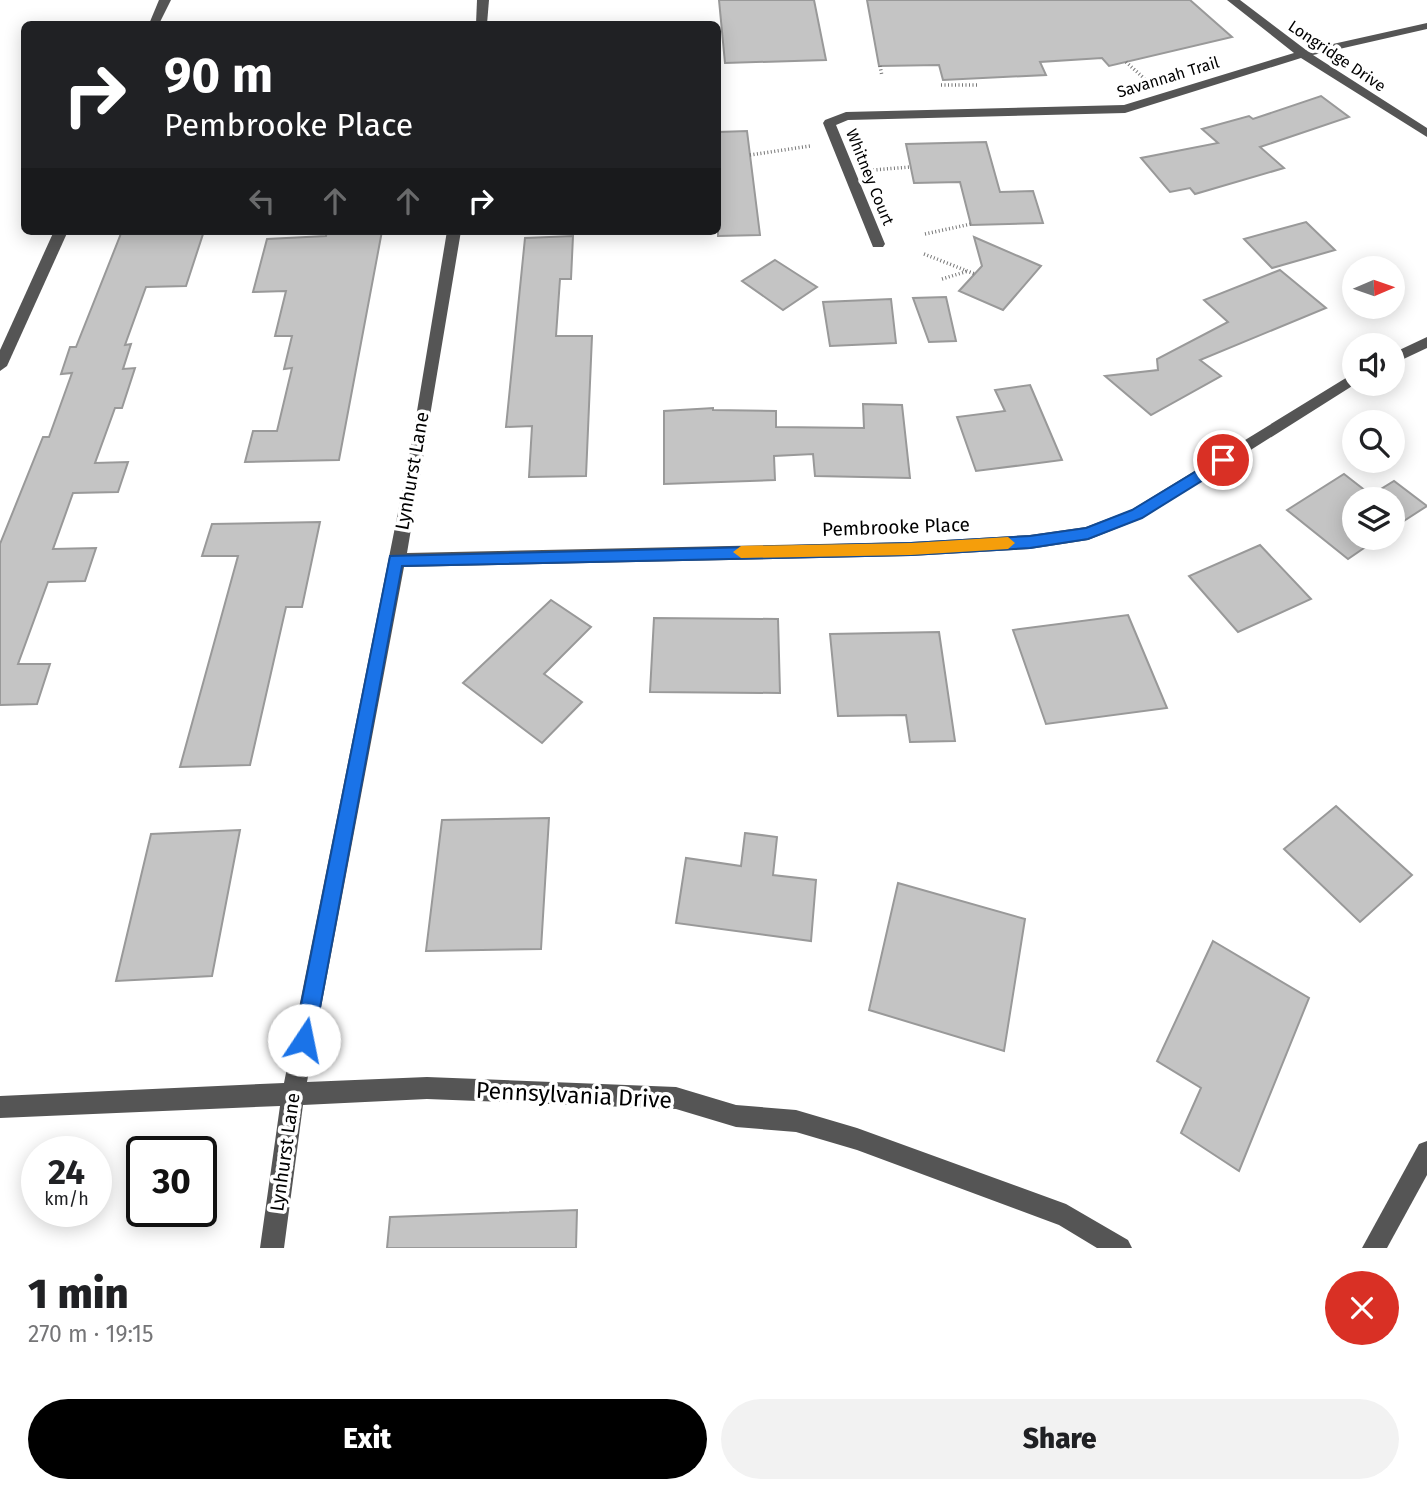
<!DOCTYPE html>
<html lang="en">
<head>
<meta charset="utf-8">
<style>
	:root { --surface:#fff; --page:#f2f2f2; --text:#202124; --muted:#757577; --accent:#000 }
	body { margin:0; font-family:"Fira Sans",sans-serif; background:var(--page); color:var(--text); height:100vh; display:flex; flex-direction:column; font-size:26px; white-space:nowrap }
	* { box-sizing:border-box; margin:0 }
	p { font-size:23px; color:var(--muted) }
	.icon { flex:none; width:38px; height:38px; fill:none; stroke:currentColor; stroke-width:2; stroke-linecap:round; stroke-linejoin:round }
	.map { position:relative; height:1248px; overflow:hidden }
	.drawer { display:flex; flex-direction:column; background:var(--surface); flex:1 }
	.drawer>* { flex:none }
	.hud { position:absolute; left:21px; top:21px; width:700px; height:214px; border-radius:10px; box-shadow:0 4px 18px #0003; background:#202124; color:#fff; overflow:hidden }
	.needle { width:46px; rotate:88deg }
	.fabs { position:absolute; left:1342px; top:256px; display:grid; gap:14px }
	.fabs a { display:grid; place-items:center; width:63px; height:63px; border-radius:50%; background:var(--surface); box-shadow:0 4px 18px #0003; font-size:35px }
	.speed { position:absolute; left:21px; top:1136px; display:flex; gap:14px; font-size:35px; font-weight:700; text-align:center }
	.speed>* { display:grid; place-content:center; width:91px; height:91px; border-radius:50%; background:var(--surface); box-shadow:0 4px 18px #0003; line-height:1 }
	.speed small { font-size:18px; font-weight:400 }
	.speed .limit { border:4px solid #111; border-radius:10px; background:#fff; color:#111 }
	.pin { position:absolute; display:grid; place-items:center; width:60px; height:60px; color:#fff; margin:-30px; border:4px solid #fff; border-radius:50%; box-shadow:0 2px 7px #0007 }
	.me { position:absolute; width:77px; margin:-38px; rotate:11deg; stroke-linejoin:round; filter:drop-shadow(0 0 5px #0008) }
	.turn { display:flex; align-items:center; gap:24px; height:147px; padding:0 28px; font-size:32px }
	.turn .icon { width:91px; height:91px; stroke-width:2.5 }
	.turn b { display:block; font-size:49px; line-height:60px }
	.lanes { display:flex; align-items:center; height:66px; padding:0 28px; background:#0003; justify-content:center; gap:35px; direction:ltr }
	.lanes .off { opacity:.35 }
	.round { display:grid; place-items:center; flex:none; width:74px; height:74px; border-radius:37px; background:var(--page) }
	.head { display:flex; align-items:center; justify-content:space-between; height:119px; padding:0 28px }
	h1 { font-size:42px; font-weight:800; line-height:52px }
	.cta { display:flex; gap:14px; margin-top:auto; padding:14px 28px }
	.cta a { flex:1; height:80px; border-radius:42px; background:var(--accent); color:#fff; font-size:28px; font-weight:800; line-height:80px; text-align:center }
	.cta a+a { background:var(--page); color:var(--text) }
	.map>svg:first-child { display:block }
	.building { fill:#c4c4c4; stroke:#999; stroke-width:2 }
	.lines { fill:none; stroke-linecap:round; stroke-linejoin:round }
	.path { stroke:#777; stroke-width:3.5; stroke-dasharray:1 2.5; stroke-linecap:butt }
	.minor { fill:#555; fill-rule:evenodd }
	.route { fill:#1a73e8; stroke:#114b97; stroke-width:2 }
	.slow { fill:#f59e0b }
	.labels { text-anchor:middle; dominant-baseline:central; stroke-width:7; stroke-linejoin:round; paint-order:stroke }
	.far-street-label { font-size:16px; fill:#000; stroke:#fff }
	.street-label { font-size:19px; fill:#000; stroke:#fff }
	.near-street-label { font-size:23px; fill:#000; stroke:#fff }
</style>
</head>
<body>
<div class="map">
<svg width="1427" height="1248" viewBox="0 0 1427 1248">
	<rect width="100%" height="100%" fill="#fff"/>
	<!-- building -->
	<g class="building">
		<path d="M719,0h95l12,60 -101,3z"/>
		<path d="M867,0h323l42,37 -123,29 -7,-8 -62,4 6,13 -103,5 -4,-15 -60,1z"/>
		<path d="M1321,96l28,21 -89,30 24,21 -89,26 -5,-6 -20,4 -29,-34 77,-15 -16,-14 47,-13 4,3z"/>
		<path d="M747,131l13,104 -42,1v-104z"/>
		<path d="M986,142l14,50 33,-1 10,32 -72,2 -11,-43 -46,1 -8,-39z"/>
		<path d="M1306,222l29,28 -63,18 -28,-29z"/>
		<path d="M122,231h82l-18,55 -40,1 -21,58 6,-1 -8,25 12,-1 -13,40h-7l-20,55 33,-1 -10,30 -45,1 -20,56 43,-1 -11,33 -37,1 -30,82h32l-13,40 -37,1v-161l43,-107h6l23,-64 -11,1 9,-27h6z"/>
		<path d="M327,231h55l-43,229 -94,2 8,-31h24l15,-63 -8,1 8,-33h-17l11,-45 -33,1 14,-53 59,-3z"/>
		<path d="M573,236l-2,43h-11l-4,57h36l-6,140 -57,1 3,-51 -26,1 19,-189z"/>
		<path d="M974,237l67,29 -38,44 -44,-19 23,-25z"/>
		<path d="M775,260l42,27 -34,23 -41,-29z"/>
		<path d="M1280,270l46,38 -126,52 21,16 -70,39 -46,-39 53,-6 -1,-11 71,-37 -24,-22z"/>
		<path d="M946,297l10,44 -27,1 -16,-44z"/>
		<path d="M891,299l5,44 -66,3 -7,-44z"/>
		<path d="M1030,385l32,75 -86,11 -19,-54 48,-6 -10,-21z"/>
		<path d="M863,404l39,1 8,73 -95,-2 -2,-22 -39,2 1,24 -111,4v-73l49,-3v2l63,1v16l88,1z"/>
		<path d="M1344,474l27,21 23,-14 33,25 -34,22v-29h-39v38h26l-32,22 -61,-49z"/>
		<path d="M320,522l-18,85h-16l-36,158 -70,2 58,-211h-36l10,-32z"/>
		<path d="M1260,545l51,54 -73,33 -49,-56z"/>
		<path d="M551,600l40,27 -47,47 38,28 -40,41 -79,-60z"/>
		<path d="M1128,615l39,93 -121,16 -33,-94z"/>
		<path d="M654,618l124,1 2,74 -130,-1z"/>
		<path d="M939,632l16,109 -45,1 -4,-27 -68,1 -8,-82z"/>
		<path d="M1336,806l76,69 -52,47 -76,-73z"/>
		<path d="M549,818l-8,131 -115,2 16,-131z"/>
		<path d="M240,830l-28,146 -96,5 35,-147z"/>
		<path d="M745,833l32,4 -4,38 43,5 -5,61 -135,-18 10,-65 55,8z"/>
		<path d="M898,883l127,36 -21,132 -135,-41z"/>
		<path d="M1213,941l96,57 -70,173 -58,-38 20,-45 -44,-27z"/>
		<path d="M577,1210l-1,38h-189l3,-31z"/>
	</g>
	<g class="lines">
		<!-- path -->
		<g class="path">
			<path d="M1126,62l20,18"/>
			<path d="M880,66l2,10"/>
			<path d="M941,85h36"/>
			<path d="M750,155l60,-9"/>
			<path d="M873,170l37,-3"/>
			<path d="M925,234l46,-10"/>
			<path d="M924,254l51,20"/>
			<path d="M942,279l26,-8"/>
		</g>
		<!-- minor -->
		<g class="minor">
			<path d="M159,0h12l-12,24h-10z"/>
			<path d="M477,0h12l-2,24h-11z"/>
			<path d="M1227,0h13l66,50 121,-27v6l-114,26 114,73v9l-126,-79 -176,55 -277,7 -12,5 49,119 -2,3h-10l-50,-124 2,-3 21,-8 278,-7 170,-52z"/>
			<path d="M54,231h14l-61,135 -7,5v-21z"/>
			<path d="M447,231h14l-54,322 504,-11 119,-7 56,-8 45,-17 223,-137v10h3l-214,135 -55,22 -58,9 -119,7 -507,11 -97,515 120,-5 249,10 60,18 60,5 61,18 209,76 62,36 4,8h-35l-38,-23 -202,-75 -61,-18 -60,-5 -60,-18 -249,-10 -124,6 -19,143h-24l20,-142 -280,12v-22l284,-13 127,-636z"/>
			<path d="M1427,337v11l-34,16v-11z"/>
			<path d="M1427,1141v34l-40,73h-25l57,-104z"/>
		</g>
	</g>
	<!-- route -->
	<path class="route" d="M1223,455l8,5 -2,4 -87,54 -54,21 -58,9 -119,7 -509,11 -88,474 -3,7 -7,3 -7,-3 -3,-7 96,-484 521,-13 119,-7 56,-8 46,-18z"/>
	<!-- slow -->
	<path class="slow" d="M1008,537l7,6 -7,6 -97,6 -170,3 -8,-6 8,-6 170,-3z"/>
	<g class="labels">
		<!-- far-street labels -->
		<g class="far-street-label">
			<text transform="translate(1337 56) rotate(34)">Longridge Drive</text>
			<text transform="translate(1168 77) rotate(-17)">Savannah Trail</text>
			<text transform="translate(870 177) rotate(68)">Whitney Court</text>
		</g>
		<!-- street labels -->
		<g class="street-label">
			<text transform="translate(412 471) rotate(-80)">Lynhurst Lane</text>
			<text transform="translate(896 527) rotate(-2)">Pembrooke Place</text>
			<text transform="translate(285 1152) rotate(-82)">Lynhurst Lane</text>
		</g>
		<!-- near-street labels -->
		<g class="near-street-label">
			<text transform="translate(574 1095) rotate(3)">Pennsylvania Drive</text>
		</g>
	</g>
</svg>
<div class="fabs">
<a><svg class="needle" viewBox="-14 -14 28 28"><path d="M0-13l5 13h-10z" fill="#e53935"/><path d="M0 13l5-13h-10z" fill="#757577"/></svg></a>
<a><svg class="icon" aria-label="sound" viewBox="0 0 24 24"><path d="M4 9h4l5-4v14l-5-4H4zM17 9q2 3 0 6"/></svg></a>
<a><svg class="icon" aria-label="search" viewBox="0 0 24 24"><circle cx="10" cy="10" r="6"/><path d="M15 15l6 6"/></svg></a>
<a><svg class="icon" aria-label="layers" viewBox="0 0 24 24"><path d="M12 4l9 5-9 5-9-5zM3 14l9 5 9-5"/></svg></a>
</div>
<div class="speed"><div>24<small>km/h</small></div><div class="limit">30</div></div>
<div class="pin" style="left:1223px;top:460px;background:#d93025"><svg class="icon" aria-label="arrive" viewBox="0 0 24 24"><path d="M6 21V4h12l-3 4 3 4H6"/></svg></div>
<svg class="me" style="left:304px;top:1040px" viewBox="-20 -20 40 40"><circle r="19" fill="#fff"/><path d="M0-13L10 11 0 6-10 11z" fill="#1a73e8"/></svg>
<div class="hud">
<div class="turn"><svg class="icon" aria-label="right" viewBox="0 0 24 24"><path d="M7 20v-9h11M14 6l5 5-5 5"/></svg><div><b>90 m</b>Pembrooke Place</div></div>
<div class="lanes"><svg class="icon off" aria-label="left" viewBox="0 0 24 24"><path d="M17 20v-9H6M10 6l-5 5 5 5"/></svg><svg class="icon off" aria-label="ahead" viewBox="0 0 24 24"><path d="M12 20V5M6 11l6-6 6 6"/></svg><svg class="icon off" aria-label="ahead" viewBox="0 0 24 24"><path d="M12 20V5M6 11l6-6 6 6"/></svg><svg class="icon" aria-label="right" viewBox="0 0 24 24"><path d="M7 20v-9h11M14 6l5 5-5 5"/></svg></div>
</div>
</div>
<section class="drawer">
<div class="head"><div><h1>1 min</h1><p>270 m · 19:15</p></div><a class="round" style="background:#d93025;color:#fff"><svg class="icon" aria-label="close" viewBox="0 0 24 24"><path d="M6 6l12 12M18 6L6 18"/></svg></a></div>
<div class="cta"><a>Exit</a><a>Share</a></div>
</section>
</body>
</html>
